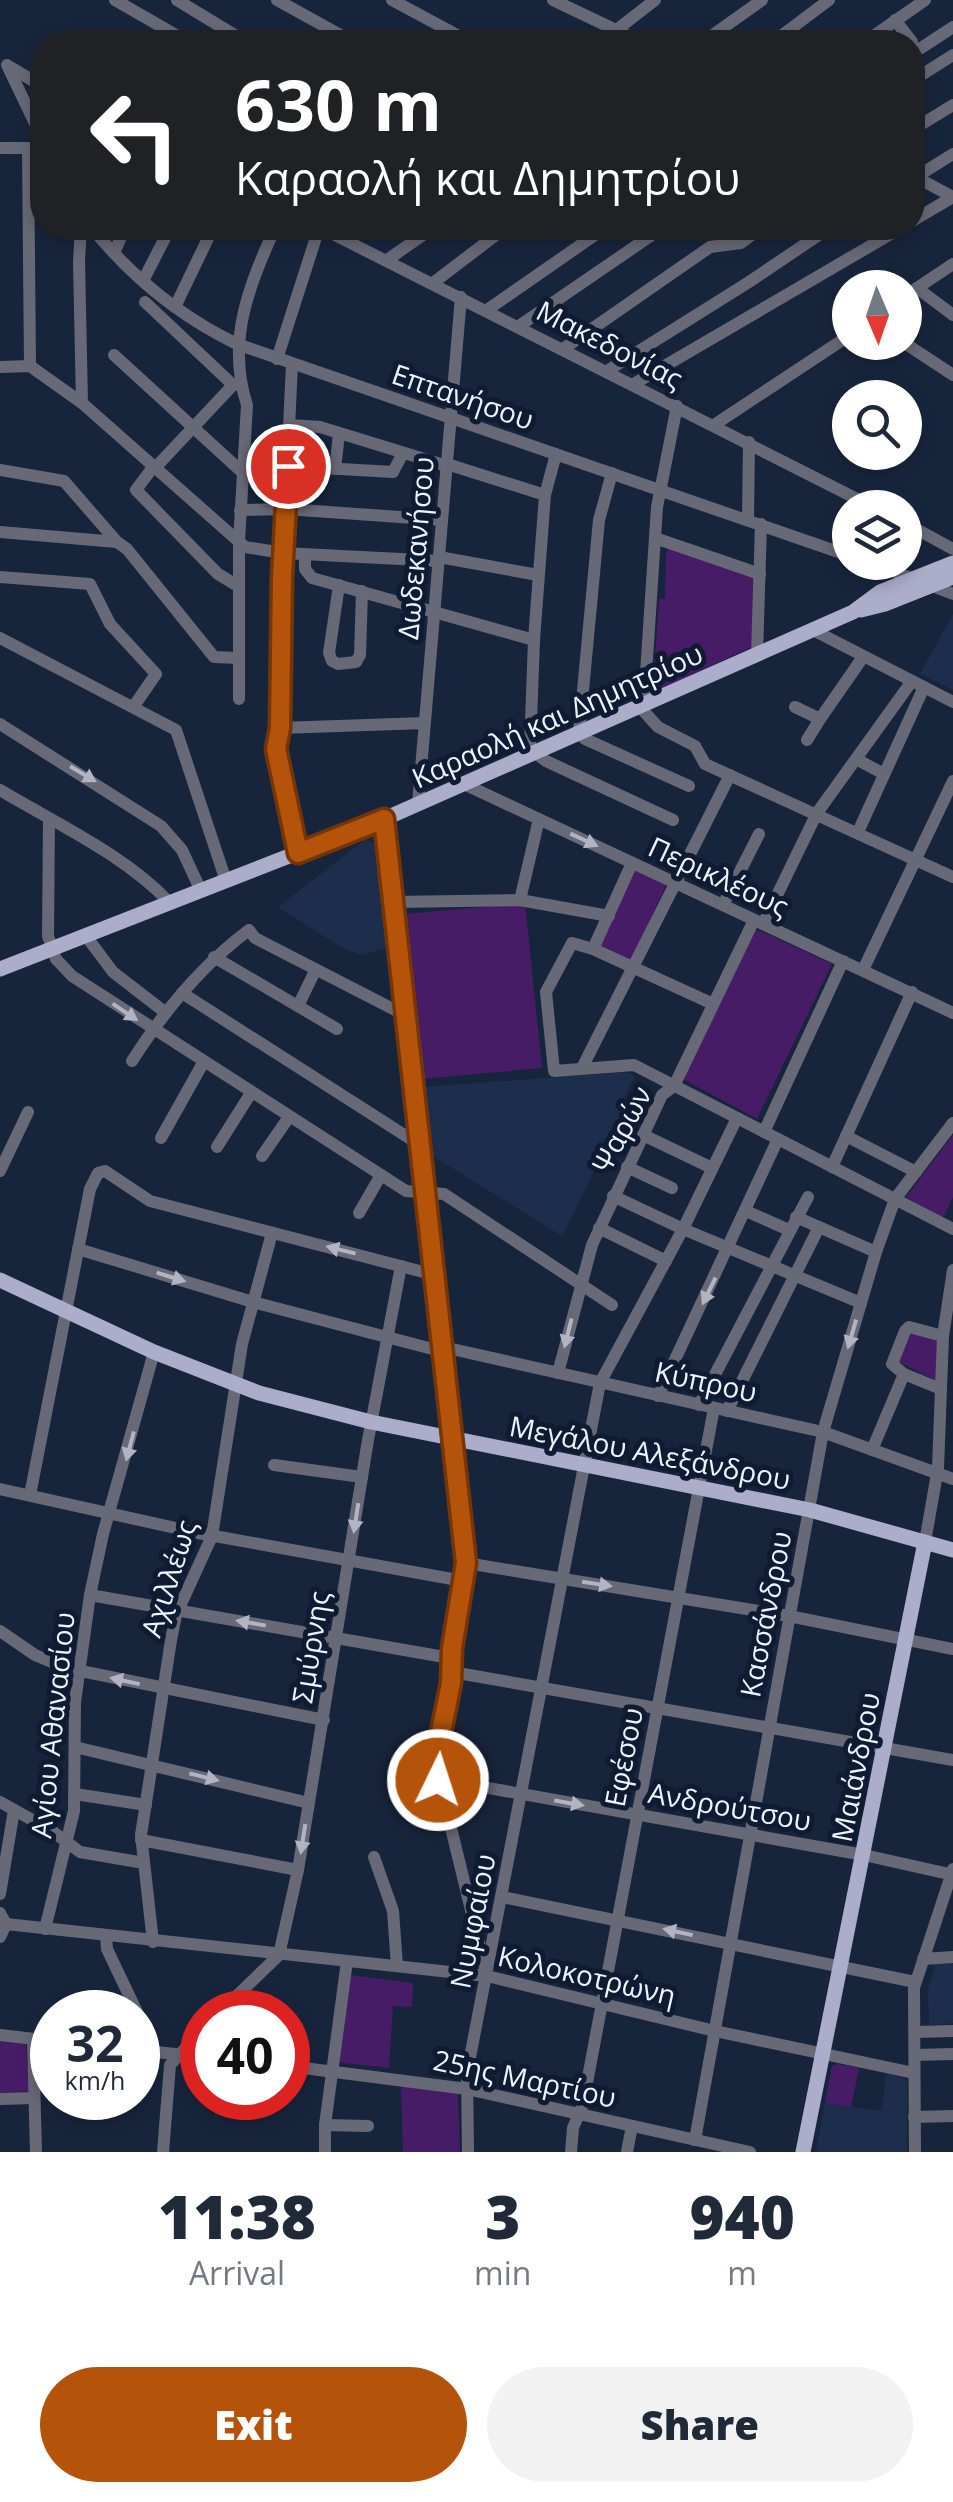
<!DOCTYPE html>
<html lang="en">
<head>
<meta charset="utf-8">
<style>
	:root { --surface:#fff; --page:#f2f2f3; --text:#1f2937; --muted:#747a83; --accent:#b45309 }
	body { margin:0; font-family:"Open Sans",sans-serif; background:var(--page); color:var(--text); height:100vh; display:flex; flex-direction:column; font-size:38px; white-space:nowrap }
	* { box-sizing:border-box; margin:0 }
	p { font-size:32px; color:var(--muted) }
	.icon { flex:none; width:55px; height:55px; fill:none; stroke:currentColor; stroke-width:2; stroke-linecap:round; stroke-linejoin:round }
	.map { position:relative; height:2152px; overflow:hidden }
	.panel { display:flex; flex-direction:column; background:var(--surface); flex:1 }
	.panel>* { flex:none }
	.hud { position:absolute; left:30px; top:30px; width:895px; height:210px; border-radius:40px; box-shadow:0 5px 15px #0003; background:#202124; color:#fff; overflow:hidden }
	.needle { width:65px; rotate:178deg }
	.buttons { position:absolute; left:832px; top:270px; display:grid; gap:20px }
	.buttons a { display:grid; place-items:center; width:90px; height:90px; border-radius:50%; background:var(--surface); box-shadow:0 5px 15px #0003; font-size:50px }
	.speed { position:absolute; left:30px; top:1990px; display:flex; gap:20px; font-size:50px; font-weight:700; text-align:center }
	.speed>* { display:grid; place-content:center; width:130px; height:130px; border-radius:50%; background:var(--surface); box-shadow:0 5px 15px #0003; line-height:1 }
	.speed small { font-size:25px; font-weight:400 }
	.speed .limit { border:15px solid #d22; background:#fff; color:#111 }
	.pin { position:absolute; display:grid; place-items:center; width:85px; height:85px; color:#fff; margin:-42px; border:5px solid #fff; border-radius:50%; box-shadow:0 2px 10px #0007 }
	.me { position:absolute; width:110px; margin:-55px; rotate:4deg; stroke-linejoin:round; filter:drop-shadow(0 0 8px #0008) }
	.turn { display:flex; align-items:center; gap:35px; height:210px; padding:0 40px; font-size:45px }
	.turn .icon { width:130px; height:130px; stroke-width:2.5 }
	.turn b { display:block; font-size:70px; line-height:85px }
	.eta { display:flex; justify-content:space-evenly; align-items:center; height:170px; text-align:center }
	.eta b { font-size:60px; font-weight:800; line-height:70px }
	.button { display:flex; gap:20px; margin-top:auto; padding:20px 40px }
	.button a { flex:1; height:115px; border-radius:60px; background:var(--accent); color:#fff; font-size:40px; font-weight:800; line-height:115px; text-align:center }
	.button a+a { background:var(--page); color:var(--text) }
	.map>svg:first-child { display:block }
	.built { fill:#1d2e4c }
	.green { fill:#471c67 }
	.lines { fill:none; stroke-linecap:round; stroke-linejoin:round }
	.minor { stroke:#686977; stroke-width:12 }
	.major { stroke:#acadca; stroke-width:15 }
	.oneway { fill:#b2b5c1 }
	.route-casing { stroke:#753606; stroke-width:25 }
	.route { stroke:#b45309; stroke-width:18 }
	.labels { text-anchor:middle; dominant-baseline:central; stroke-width:10; stroke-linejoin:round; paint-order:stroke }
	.street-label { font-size:28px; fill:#eef4fe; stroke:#0e1b32 }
</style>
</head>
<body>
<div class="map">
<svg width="953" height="2152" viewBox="0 0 953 2152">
	<rect width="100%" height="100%" fill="#17253c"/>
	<!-- built -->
	<g class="built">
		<path d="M953,614v76l-33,-16z"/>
		<path d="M366,839l12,6 8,103 -25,7 -20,-8 -63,-40z"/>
		<path d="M623,1072l12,3 -13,28 4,3 -64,130 -131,-81 -7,-68z"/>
		<path d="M953,1961v62l-24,2 -1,-36 8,-27z"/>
		<path d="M886,2073l21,7v72h-91l9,-49 57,8z"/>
	</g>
	<!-- green -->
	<g class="green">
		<path d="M669,548l87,29 -2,69 -94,43 -6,-18 5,-72 6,-1 1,-45z"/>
		<path d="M638,864l31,15 -39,82 -31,-13z"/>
		<path d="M525,903l17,165 -120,11 -17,-165z"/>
		<path d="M756,929l76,35 -75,155 -74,-40z"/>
		<path d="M953,1135v62l-10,21 -37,-21z"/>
		<path d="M914,1328l24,13 -1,40 -40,-20z"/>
		<path d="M350,1975l63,8 -1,24 -19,-1 -4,62 -54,-6z"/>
		<path d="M0,2041l26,2 4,48 -30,2z"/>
		<path d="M839,2064l20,4 -8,39 -26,-4 7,-37z"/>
		<path d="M401,2086l57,8 2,58h-57z"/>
	</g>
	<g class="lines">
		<!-- minor -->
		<g class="minor">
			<path d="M115,0l73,42"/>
			<path d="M177,0l69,42"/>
			<path d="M277,0l76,42"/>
			<path d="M392,0l78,42"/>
			<path d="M553,0l88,42"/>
			<path d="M895,20l17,22"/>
			<path d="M601,42l54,-42"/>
			<path d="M703,42l59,-42"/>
			<path d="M773,42l56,-42"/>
			<path d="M865,42l60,-42"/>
			<path d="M918,50l35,-23"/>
			<path d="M7,65l35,73"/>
			<path d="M10,67l32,19"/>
			<path d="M912,81l41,-26"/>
			<path d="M912,130l41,-25"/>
			<path d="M0,148h28l14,6"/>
			<path d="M28,148l2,218"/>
			<path d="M912,175l41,22"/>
			<path d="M916,177l37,-23"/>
			<path d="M912,221l41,-24"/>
			<path d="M81,228l-2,33 3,142"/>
			<path d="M92,228c39,48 89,89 145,116l613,212"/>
			<path d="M321,228l554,280"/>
			<path d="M114,253l11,-25"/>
			<path d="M387,260l46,-32"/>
			<path d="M143,281l27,-53"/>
			<path d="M433,283l72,-55"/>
			<path d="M917,288l36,27"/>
			<path d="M905,296l48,-32"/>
			<path d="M145,302l88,83 7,-1"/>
			<path d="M175,307l38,-79"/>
			<path d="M487,310l118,-82"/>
			<path d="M519,326l143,-98"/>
			<path d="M903,342l50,33"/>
			<path d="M563,349l147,-102 31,-4 20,-15"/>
			<path d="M114,355l128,117"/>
			<path d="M277,359l42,-131"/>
			<path d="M292,364l-10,213 -2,151 -4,21 2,19 20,85"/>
			<path d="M0,367l30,-1 52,37 163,144 38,6 156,8"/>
			<path d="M607,371l142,-89 80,-54"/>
			<path d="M632,385l269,-157"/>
			<path d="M289,425l31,2 127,39"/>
			<path d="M714,425l136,-90"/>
			<path d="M556,454l-11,41 -11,145 -4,109 16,12 127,59"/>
			<path d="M447,464l98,31"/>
			<path d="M288,466l105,6 10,-19"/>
			<path d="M153,467l-17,23 82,84 20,12"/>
			<path d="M155,468l78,-83"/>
			<path d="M335,469l4,-35"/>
			<path d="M0,470l64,11 53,61 10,7 87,108 25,1"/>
			<path d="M612,473l-13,47 -20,213 6,6 104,47"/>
			<path d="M240,510l46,-1 156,11"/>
			<path d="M748,520l1,-78"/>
			<path d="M905,523l48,26"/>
			<path d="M0,532l117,10"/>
			<path d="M655,538l105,36"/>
			<path d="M305,555v14l7,9 222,62"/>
			<path d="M439,557l99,18"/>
			<path d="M869,562l84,32"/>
			<path d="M0,577l90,7 20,40 46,50 -22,32"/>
			<path d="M339,585l-10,68 3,8 6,3 18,-2 4,-7 2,-64"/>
			<path d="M813,630l140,72"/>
			<path d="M0,638l176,92 50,151"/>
			<path d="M757,655l4,-131"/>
			<path d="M239,699v-157l8,-137c-21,-64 2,-119 28,-177"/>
			<path d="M651,701l-6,-13 12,-181 20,-101"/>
			<path d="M639,706l19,21 37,19 10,18 248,113"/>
			<path d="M795,707l25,12 43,-62"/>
			<path d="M0,724l161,102 21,24 19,41"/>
			<path d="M280,728l145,-5"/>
			<path d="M807,740l13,-21"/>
			<path d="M856,759l28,15"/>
			<path d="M464,784l489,229"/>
			<path d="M0,790c57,34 125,65 170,113"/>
			<path d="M418,804l43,-507"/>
			<path d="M49,819l-1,117 8,23 16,17 334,215 38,3 168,111"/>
			<path d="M384,819l82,744 -15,85v35l-15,83 51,210"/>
			<path d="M858,832l66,-145"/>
			<path d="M520,900l19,-81"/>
			<path d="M394,902l126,-2 89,16"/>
			<path d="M723,905l36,-71"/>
			<path d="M763,924l54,-111 95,-132"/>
			<path d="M86,936l27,36 53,41"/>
			<path d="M593,949l39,-86"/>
			<path d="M214,957l123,72"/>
			<path d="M863,970l90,-189"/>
			<path d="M182,993l238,152"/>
			<path d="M713,1004l-120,-55 -21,-6 -26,49 8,79 80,-6 319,164"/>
			<path d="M298,1006l17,-35"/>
			<path d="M132,1061c32,-50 70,-96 117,-131l6,8 142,73h8"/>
			<path d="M582,1068l148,-293"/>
			<path d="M764,1132l79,-171"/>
			<path d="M643,1135l69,33"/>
			<path d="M846,1136l70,36"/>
			<path d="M161,1138l42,-75"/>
			<path d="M217,1147l34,-54"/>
			<path d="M262,1156l27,-39"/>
			<path d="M627,1167l45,21"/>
			<path d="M832,1167l80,-175"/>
			<path d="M0,1171l28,-59"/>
			<path d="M613,1196l70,33 178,74"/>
			<path d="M746,1211l43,19"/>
			<path d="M359,1213l22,-38"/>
			<path d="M796,1217l80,35"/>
			<path d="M599,1228l67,33"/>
			<path d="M78,1249l175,53 191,50"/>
			<path d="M443,1347l380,85 130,47"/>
			<path d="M558,1373l34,-128 70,-150 12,-9 80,-166"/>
			<path d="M941,1389l-37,-15 -12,-10 13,-33 4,-4 34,9"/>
			<path d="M658,1396l120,-257"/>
			<path d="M699,1405l109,-208"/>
			<path d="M727,1411l92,-184"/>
			<path d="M872,1450l32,-76"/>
			<path d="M274,1465l88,12"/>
			<path d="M0,1489l198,44 265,48"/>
			<path d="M30,1495l60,-306 8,-16 7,-2 45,30 285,74"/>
			<path d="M925,1542l13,-74 5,-132 10,-66"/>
			<path d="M466,1563l323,53 164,33"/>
			<path d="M90,1595l360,63"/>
			<path d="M0,1631l35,24 31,13 258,52"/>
			<path d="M452,1672l501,88"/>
			<path d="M75,1747l234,56"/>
			<path d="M438,1779l426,76 89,20"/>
			<path d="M75,1794l71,11"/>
			<path d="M0,1802l52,29 28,21 64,11"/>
			<path d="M141,1840l157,30"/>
			<path d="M374,1857l19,54 4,55"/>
			<path d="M0,1894l14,-84"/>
			<path d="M502,1897l413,85"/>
			<path d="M0,1913l6,11 -6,13"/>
			<path d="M6,1924l481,52 228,55 199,42"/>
			<path d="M45,1929l29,-118 1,-109 15,-107 13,-61 51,-182"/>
			<path d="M106,1936l1,13 30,63"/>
			<path d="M153,1942l-12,-107 30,-195 5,-25 36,-79 30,-192 30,-111"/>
			<path d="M923,1959l30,-2"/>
			<path d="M220,2012l59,-57 19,-85 70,-430 33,-174"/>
			<path d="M138,2014l17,38"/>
			<path d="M915,2032l38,-1"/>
			<path d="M0,2035l52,6"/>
			<path d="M33,2039l3,113"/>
			<path d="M138,2050l64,7"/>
			<path d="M915,2055l38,-1"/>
			<path d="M288,2066l179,23 283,63"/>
			<path d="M0,2099l34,-1"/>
			<path d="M914,2117l39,-1"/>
			<path d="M325,2125l43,1"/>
			<path d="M695,2140l128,-708 53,-180 19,-53 58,-76"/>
			<path d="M163,2152l7,-87 32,-35"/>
			<path d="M325,2152v-27l22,-164"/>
			<path d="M468,2152l-1,-79 133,-690 83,-154 54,-111"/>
			<path d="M571,2152l2,-24 10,-24 131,-696"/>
			<path d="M627,2152l5,-26"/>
			<path d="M915,2152l-1,-164 39,-119"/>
		</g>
		<!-- major -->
		<g class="major">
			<path d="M861,610l24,-6 68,-27"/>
			<path d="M0,969l384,-150 469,-207 27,-20 73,-29"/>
			<path d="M0,1280l154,72 105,41 112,29 439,88 143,40"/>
			<path d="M803,2152l122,-610"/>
		</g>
	</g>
	<!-- one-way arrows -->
	<defs><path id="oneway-solid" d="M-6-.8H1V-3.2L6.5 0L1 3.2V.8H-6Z" transform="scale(2.5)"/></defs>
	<g class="oneway">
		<use href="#oneway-solid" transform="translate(83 774) rotate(31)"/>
		<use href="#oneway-solid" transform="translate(584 840) rotate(25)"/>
		<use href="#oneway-solid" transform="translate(125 1012) rotate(34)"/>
		<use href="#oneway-solid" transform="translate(341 1250) rotate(-166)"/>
		<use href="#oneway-solid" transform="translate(171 1277) rotate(17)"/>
		<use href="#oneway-solid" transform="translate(709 1291) rotate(116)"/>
		<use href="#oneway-solid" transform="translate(568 1333) rotate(104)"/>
		<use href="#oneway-solid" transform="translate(852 1334) rotate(106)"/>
		<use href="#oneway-solid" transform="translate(130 1446) rotate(105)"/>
		<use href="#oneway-solid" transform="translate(356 1518) rotate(99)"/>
		<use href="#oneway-solid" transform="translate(597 1584) rotate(9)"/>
		<use href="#oneway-solid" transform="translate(251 1623) rotate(-170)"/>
		<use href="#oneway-solid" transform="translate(125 1681) rotate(-168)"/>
		<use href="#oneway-solid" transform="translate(204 1777) rotate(14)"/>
		<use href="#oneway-solid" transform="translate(569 1803) rotate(10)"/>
		<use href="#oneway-solid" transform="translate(303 1839) rotate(99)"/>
		<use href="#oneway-solid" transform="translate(678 1932) rotate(-168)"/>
	</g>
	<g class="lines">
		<!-- route casing -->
		<g class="route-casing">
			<path id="route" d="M288,466l-6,111 -2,151 -4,21 22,104 86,-34 82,744 -14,85 -1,35 -15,74 2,23"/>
		</g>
		<!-- route -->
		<use href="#route" class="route"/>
	</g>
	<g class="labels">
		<!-- street labels -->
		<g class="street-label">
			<text transform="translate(610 344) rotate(27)">Μακεδονίας</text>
			<text transform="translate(463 396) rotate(19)">Επτανήσου</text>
			<text transform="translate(415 548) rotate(-85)">Δωδεκανήσου</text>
			<text transform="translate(557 715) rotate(-24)">Καραολή και Δημητρίου</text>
			<text transform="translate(719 876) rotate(25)">Περικλέους</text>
			<text transform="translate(621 1129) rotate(-62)">Ψαρών</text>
			<text transform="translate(706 1381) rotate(12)">Κύπρου</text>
			<text transform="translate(650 1452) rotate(11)">Μεγάλου Αλεξάνδρου</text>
			<text transform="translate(168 1578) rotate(-72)">Αχιλλέως</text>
			<text transform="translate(765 1614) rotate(-79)">Κασσάνδρου</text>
			<text transform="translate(310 1647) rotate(-81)">Σμύρνης</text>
			<text transform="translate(52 1725) rotate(-84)">Αγίου Αθανασίου</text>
			<text transform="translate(623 1757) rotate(-79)">Εφέσου</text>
			<text transform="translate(855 1767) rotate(-79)">Μαιάνδρου</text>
			<text transform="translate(730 1806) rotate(10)">Ανδρούτσου</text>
			<text transform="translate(472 1921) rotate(-79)">Νυμφαίου</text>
			<text transform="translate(587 1975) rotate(13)">Κολοκοτρώνη</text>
			<text transform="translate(525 2078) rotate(12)">25ης Μαρτίου</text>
		</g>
	</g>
</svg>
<div class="buttons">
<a><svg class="needle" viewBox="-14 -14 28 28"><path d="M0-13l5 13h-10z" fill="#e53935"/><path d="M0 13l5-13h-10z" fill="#747a83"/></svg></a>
<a><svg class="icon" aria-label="search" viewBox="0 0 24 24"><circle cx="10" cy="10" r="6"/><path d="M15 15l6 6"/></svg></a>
<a><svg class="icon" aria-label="layers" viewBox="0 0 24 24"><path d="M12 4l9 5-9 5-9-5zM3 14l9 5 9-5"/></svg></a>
</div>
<div class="speed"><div>32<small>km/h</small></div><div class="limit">40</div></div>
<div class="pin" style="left:288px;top:466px;background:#d93025"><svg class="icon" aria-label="arrive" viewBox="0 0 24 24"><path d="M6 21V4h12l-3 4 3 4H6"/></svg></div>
<svg class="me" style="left:438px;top:1780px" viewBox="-20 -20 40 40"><circle r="17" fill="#b45309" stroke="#fff" stroke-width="3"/><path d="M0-11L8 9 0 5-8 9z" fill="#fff"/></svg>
<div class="hud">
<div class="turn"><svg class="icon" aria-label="left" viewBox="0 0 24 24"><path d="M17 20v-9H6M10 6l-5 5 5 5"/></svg><div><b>630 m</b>Καραολή και Δημητρίου</div></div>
</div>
</div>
<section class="panel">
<div class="eta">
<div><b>11:38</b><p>Arrival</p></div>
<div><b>3</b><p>min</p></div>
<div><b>940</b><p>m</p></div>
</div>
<div class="button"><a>Exit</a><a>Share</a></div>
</section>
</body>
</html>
